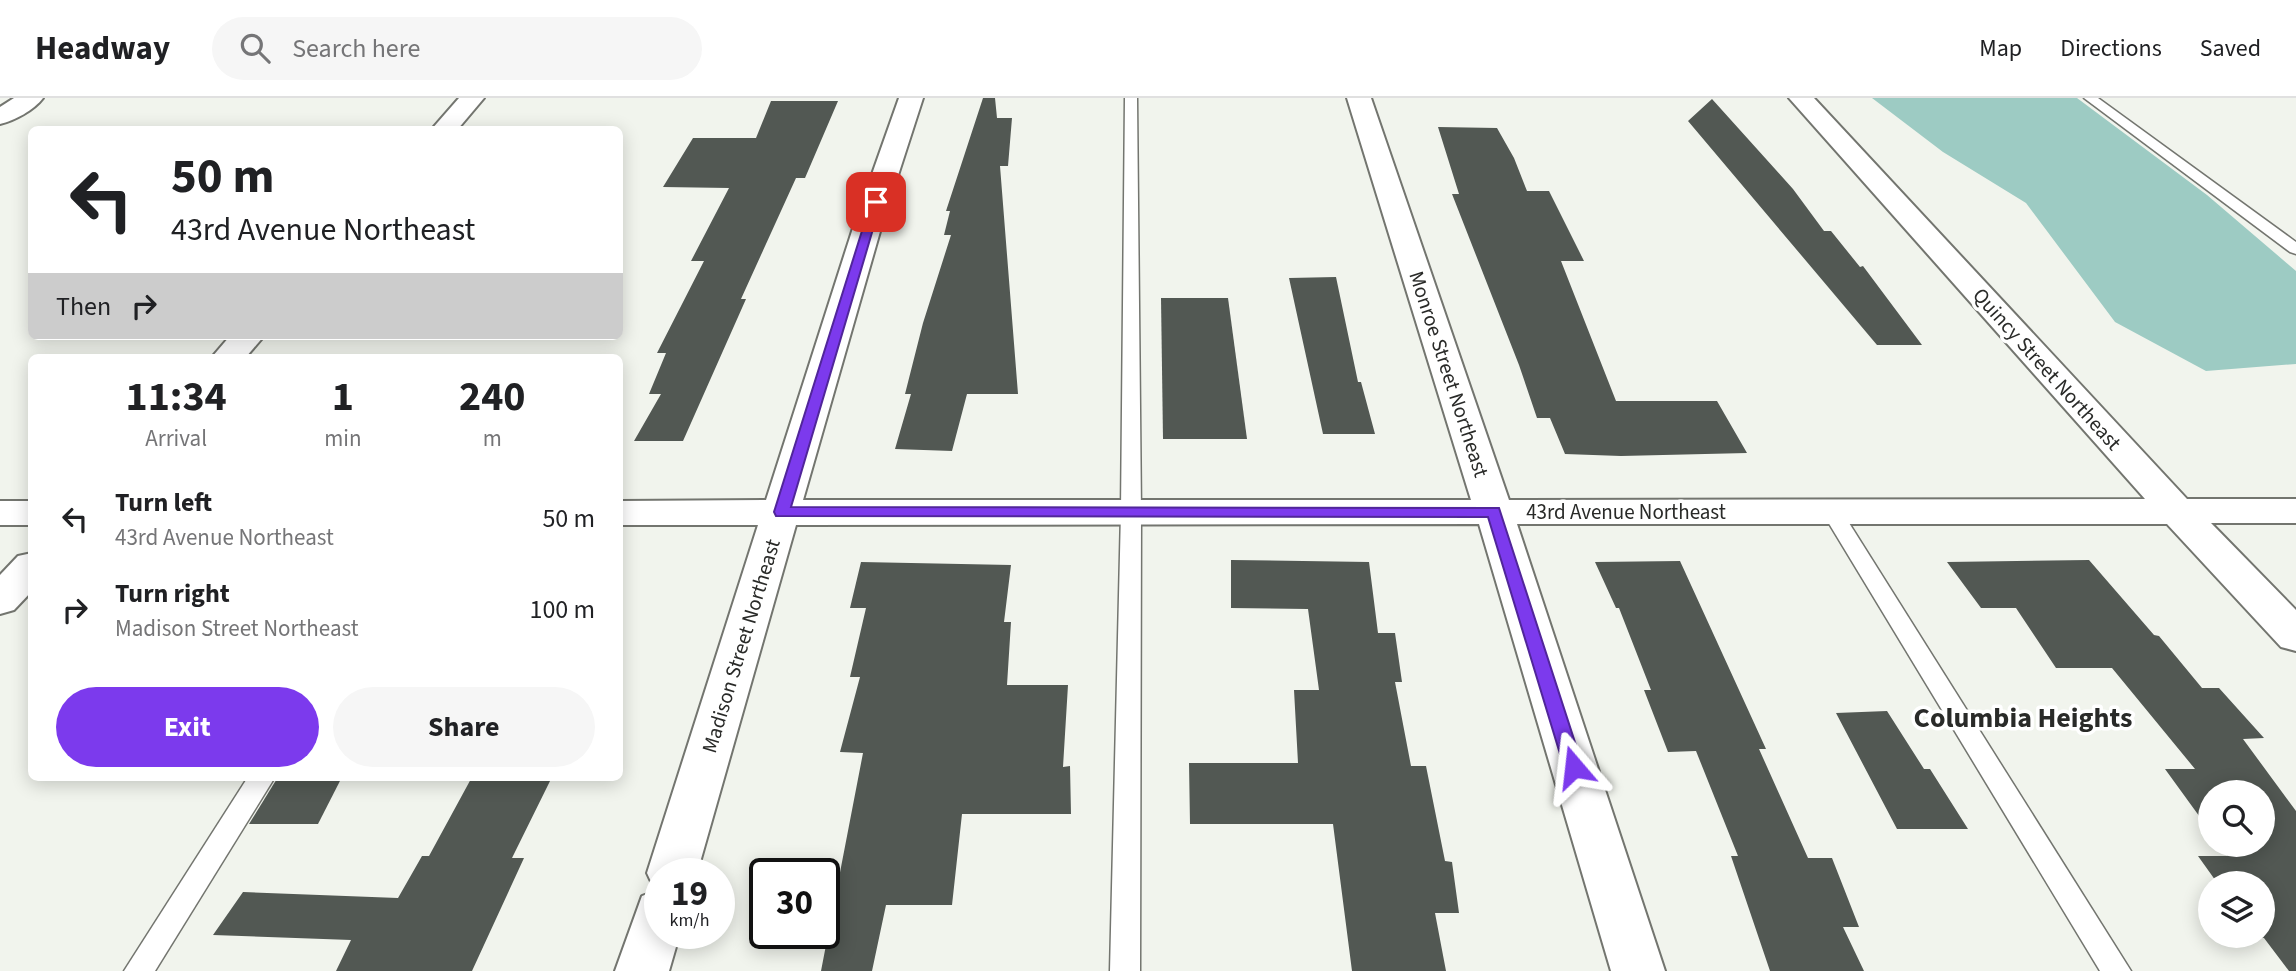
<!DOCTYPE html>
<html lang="en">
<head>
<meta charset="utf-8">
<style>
	:root { --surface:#fff; --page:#f6f6f6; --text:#202124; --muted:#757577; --line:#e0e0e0; --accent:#7c3aed }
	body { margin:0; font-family:"Source Sans 3",sans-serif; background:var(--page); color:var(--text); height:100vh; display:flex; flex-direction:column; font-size:26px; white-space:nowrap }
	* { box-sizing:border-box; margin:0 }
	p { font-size:23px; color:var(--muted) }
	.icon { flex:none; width:38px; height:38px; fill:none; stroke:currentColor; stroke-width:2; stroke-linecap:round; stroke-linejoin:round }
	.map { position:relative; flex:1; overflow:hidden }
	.drawer { position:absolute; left:28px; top:256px; width:595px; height:427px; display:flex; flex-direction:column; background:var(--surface); border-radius:10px; box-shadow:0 4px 18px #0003 }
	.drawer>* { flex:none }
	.guide { position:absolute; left:28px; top:28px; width:595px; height:214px; border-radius:10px; box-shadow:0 4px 18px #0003; background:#fff; color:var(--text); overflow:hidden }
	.controls { position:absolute; left:2198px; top:682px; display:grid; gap:14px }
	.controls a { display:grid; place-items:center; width:77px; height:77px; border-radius:50%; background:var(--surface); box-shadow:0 4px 18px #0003; font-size:35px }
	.speed { position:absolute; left:644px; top:760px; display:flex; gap:14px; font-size:35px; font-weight:700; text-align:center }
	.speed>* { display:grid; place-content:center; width:91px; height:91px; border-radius:50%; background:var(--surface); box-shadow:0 4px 18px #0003; line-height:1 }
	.speed small { font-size:18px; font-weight:400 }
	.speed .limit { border:4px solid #111; border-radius:10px; background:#fff; color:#111 }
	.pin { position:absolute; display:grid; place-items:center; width:60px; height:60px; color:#fff; margin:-30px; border-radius:14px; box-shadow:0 4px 10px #0006 }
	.me { position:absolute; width:77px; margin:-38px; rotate:343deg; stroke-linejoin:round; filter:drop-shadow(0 0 5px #0008) }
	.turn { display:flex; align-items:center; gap:24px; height:147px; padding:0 28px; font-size:32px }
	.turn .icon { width:91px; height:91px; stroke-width:2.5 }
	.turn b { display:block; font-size:49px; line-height:60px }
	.then { display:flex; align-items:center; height:66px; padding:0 28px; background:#0003; gap:14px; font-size:26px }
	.eta { display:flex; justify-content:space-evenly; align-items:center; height:119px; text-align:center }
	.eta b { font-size:42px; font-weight:700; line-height:49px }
	.action { display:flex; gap:14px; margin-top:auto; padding:14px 28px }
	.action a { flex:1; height:80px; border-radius:42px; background:var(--accent); color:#fff; font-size:28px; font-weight:700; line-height:80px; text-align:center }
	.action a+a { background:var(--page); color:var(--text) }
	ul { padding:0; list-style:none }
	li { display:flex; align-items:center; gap:21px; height:91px; padding:0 28px }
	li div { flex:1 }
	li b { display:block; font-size:26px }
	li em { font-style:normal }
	header { display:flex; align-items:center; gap:42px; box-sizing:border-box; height:98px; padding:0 35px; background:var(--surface); border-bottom:2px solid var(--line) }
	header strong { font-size:33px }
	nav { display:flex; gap:38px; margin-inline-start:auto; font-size:24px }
	.search { width:490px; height:63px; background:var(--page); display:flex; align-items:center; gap:18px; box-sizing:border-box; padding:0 24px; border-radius:38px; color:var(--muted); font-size:26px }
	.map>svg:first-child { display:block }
	.water { fill:#9dcbc3 }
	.building { fill:#525853 }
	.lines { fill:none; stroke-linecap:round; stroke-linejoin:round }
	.lane-casing { stroke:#73756f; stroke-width:3 }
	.street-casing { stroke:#73756f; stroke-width:4 }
	.secondary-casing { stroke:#73756f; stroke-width:4 }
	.lane { fill:#fff; fill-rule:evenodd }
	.street { fill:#fff; fill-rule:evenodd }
	.secondary { fill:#fff; fill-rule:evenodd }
	.route { fill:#7c3aed; stroke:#51269a; stroke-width:2 }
	.labels { text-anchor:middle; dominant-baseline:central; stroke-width:7; stroke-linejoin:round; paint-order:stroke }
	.street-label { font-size:21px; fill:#292a28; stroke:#fff }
	.district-label { font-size:28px; font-weight:bold; fill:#292a28; stroke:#fff }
</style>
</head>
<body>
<header>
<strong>Headway</strong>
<div class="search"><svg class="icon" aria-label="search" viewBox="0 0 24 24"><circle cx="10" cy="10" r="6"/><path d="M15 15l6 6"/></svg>Search here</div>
<nav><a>Map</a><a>Directions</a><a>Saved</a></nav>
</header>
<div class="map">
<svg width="2296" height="873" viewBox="0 0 2296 873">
	<rect width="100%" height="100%" fill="#f1f4ed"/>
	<!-- water -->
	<path class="water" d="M1872,0h205l130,97 89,76v93l-90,7 -91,-49 -89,-119 -83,-51z"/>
	<!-- building -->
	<g class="building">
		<path d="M983,0h12l2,20h15l-4,48h-8l18,228h-51l-15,57 -57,-2 16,-55h-6l18,-71 28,-88h-7l6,-24h-4z"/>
		<path d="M1712,1l81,90 31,42h7l29,36 3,-1 59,79h-45l-189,-224z"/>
		<path d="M771,3h67l-33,77h-9l-55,121h5l-63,142h-49l27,-47h-12l17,-41h-9l47,-92h-13l38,-73 -66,-1 30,-49h63z"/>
		<path d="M1438,29l59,1 17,30 13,33h22l35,70h-23l55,140h101l30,52 -126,3 -56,-2 -15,-36h-13l-18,-53 -67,-171h7z"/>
		<path d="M1336,179l22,105h3l14,52h-52l-34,-156z"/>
		<path d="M1161,200h67l19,141h-84z"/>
		<path d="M1231,462l138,2 9,71h17l7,49h-7l16,84h15l19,95 7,1 7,51h-24l11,58h-94l-19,-147h-143l-1,-61h109l-4,-73h25l-11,-81 -77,-1z"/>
		<path d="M2089,462l65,75 5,1 43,52h17l45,50 -21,1 53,72v160h-7l-25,-33 -8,-2h7v-52h-45l-20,-28h30l-7,-11h42v-52h-53v38l-45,-62h30l-83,-101h-56l-40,-60h-35l-34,-46z"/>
		<path d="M1680,463l86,188h-7l49,109h24l27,69h-16l21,44h-94l-39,-115h7l-42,-105 -28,1 -24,-62h7l-32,-82h-3l-21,-46z"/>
		<path d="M861,464l150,3 -7,57h7l-4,63h61l-5,82 7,-1 1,48h-109l-10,91h-66l-14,66h-51l42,-218 -23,-1 20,-75h-10l16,-69h-16z"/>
		<path d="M1887,613l37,58h6l38,60h-71l-61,-116z"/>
		<path d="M278,679h64l-24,47h-69z"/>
		<path d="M472,679h80l-40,81h12l-52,113h-136l15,-31 -138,-5 30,-43 155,6 24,-42h7z"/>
	</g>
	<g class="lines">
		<!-- lane casing -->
		<g class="lane-casing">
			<g id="lane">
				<path d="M1125,0h12l4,414 -1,459h-30l11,-459z"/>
				<path d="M2084,0h14l198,144v12l-6,-2z"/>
				<path d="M1832,407l7,2 292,464h-31l-278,-459 3,-5z"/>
				<path d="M248,679h27l-120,194h-31z"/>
			</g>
		</g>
		<!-- street casing -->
		<g class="street-casing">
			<g id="street">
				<path d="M14,0h29c-9,12 -29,23 -43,26v-17z"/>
				<path d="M899,0h24l-42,130 -78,272h668l-124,-402h24l138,402 636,-1 -356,-401h25l373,401h109v24h-85l85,87v41l-15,-4 -114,-123h-650l148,447h-54l-132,-447 -683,1 -99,348h-37v60h20l-11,38h-54l27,-75 16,-6 -4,-2 -7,-15 111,-348h-138v-24l146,-1 87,-272z"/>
				<rect x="0" y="403" width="32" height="24"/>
			</g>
		</g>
		<!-- secondary casing -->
		<g class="secondary-casing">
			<g id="secondary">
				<path d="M459,0h25l-27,32h-26z"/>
				<path d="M230,238h34l-18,21h-34z"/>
				<path d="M32,455v38l-18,19 -14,4v-39l18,-19z"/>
			</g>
		</g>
		<!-- lane -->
		<use href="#lane" class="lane"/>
		<!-- street -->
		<use href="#street" class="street"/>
		<!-- secondary -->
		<use href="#secondary" class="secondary"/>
	</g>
	<!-- route -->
	<path class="route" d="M872,101l9,3 -90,305 708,1 84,259 -2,5 -7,3 -7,-3 -3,-5 -76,-250 -712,-1 -2,-4z"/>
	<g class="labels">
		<!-- street labels -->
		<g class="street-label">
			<text transform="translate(2047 271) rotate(48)">Quincy Street Northeast</text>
			<text transform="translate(1449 276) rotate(72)">Monroe Street Northeast</text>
			<text x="1626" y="414">43rd Avenue Northeast</text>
			<text transform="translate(741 548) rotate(-73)">Madison Street Northeast</text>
		</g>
		<!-- district labels -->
		<g class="district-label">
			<text x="2023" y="620">Columbia Heights</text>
		</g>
	</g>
</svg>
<div class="controls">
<a><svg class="icon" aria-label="search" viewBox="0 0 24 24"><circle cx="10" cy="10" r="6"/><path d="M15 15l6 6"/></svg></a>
<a><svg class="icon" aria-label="layers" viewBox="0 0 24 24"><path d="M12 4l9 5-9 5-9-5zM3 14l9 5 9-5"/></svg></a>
</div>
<div class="speed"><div>19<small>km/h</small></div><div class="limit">30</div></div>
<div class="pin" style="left:876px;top:104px;background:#d93025"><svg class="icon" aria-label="arrive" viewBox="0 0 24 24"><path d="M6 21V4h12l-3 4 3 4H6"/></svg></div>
<svg class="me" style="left:1574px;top:669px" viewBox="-20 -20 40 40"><path d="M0-17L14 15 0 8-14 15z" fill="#7c3aed" stroke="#fff" stroke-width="4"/></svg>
<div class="guide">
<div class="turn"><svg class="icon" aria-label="left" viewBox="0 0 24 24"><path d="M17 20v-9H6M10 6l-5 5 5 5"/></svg><div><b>50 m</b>43rd Avenue Northeast</div></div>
<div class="then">Then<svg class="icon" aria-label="right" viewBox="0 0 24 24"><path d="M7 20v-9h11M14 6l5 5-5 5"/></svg></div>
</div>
<section class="drawer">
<div class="eta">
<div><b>11:34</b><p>Arrival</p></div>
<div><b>1</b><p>min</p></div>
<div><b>240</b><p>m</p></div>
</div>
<ul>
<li><svg class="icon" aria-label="left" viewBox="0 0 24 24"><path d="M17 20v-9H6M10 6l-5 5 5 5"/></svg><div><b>Turn left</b><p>43rd Avenue Northeast</p></div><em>50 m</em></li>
<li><svg class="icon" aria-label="right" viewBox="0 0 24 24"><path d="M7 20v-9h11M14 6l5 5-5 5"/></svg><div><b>Turn right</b><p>Madison Street Northeast</p></div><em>100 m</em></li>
</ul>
<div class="action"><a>Exit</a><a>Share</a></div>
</section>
</div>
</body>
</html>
